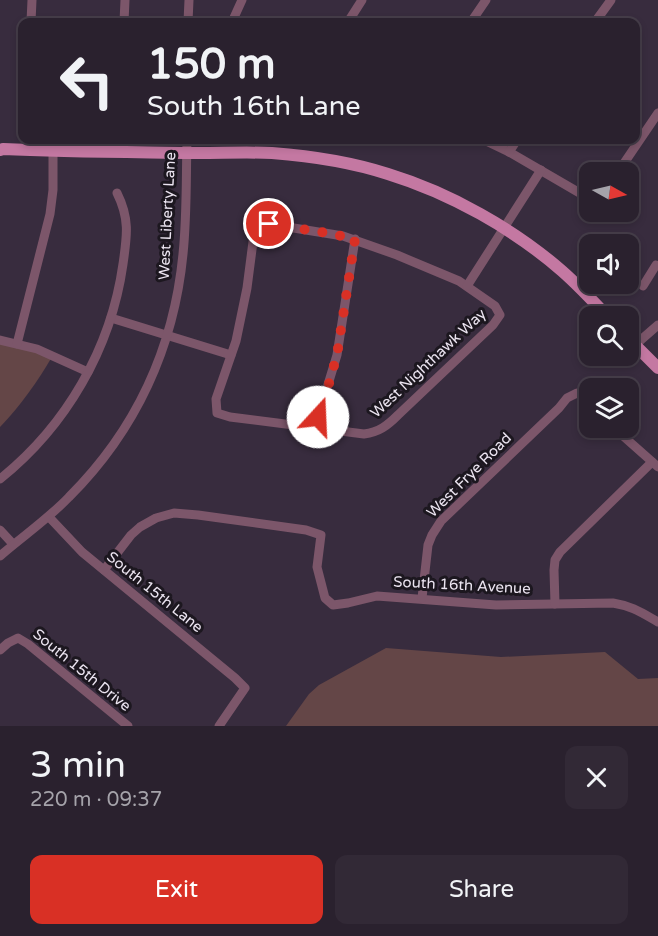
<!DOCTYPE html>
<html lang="en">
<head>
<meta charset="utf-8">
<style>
	:root { --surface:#2a212e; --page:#322936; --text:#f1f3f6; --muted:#a5a3aa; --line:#463e4a; --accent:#d93025 }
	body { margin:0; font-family:"Varela Round",sans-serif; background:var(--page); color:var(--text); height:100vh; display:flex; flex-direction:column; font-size:22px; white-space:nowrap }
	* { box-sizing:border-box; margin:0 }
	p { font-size:20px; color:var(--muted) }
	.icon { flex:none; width:33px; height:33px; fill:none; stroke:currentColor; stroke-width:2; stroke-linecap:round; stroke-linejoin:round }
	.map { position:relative; height:726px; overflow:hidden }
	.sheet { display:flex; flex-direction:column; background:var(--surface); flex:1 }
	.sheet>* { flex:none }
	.banner { position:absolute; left:18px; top:18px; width:622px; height:126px; border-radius:12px; box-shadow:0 3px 9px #0003,0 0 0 2px var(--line); background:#2a212e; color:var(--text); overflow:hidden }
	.needle { width:39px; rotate:98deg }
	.buttons { position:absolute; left:579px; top:162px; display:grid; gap:12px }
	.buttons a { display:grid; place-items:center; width:60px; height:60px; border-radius:12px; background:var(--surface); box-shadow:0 3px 9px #0003,0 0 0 2px var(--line); font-size:30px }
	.pin { position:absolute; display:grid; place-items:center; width:51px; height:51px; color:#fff; margin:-26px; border:3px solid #fff; border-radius:50%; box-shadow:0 2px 6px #0007 }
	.me { position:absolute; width:66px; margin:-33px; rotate:20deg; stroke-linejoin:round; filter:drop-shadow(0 0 4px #0008) }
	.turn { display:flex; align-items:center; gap:21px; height:126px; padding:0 30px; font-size:27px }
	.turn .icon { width:78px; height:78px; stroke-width:2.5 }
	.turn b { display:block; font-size:42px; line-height:51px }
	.round { display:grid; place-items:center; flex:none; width:63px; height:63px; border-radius:12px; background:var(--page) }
	.summary { display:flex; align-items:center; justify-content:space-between; height:102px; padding:0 30px }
	h1 { font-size:36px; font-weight:600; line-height:45px }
	.primary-button { display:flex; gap:12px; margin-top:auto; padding:12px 30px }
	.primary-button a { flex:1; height:69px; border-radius:12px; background:var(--accent); color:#fff; font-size:24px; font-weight:600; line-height:69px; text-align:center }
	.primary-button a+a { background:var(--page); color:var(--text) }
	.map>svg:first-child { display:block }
	.green { fill:#644647 }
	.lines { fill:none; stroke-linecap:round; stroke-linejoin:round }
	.minor { stroke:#7c566a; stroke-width:9 }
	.major { stroke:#c478a2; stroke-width:12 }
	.route { stroke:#d93025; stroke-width:10; stroke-dasharray:0 18 }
	.labels { text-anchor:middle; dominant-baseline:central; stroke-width:6; stroke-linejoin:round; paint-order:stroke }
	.street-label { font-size:15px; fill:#ece5f1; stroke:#1c171f }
</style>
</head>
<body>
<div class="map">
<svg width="658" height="726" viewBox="0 0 658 726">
	<rect width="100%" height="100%" fill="#382c3e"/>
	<!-- green -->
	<g class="green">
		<path d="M0,340l53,15c-15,26 -32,50 -53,72z"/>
		<path d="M386,648l115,9 104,-5 33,27 20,-1v48h-372l23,-32 10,-9z"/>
	</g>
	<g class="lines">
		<!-- minor -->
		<g class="minor">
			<path d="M31,22l1,-22"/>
			<path d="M124,22l1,-22"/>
			<path d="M188,22l1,-22"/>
			<path d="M232,22l10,-22"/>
			<path d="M348,22l14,-22"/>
			<path d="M471,22l15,-22"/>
			<path d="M595,22l16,-22"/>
			<path d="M484,140l25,12 81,47"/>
			<path d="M509,152l8,-12"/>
			<path d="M618,172l40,-59"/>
			<path d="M269,224l74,12 54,19 62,26 36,25 5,9 -7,10 -95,90c-11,11 -19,17 -34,19l-134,-17 -13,-4 -1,-14 20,-58 11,-53 7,-54 4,-9z"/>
			<path d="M467,286l74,-116"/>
			<path d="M643,286l13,-21"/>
			<path d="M111,318l120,37"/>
			<path d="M0,340l37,9 51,23"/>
			<path d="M17,344l33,-130 3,-24v-39"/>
			<path d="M635,345l23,-20"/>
			<path d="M315,427l22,-72 18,-116"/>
			<path d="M614,428l44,39"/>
			<path d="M0,479c66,-53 111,-130 123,-215 4,-28 7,-45 -6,-71"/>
			<path d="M49,517l33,35 153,126 10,10 -26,38"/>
			<path d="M0,530l13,14"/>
			<path d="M0,556c23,-20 48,-37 69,-59 67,-67 105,-150 114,-243 4,-38 3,-76 4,-114"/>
			<path d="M104,570l27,-35 9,-8 16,-9 18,-5 24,2 108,15 15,5 -4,32 8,31 8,7 15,-2 29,-7 119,9 117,-2c19,3 29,10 45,19"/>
			<path d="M422,598l6,-53 4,-10 9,-14 118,-113 8,-10 10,-5 8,4 5,6"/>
			<path d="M555,604l-1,-34 1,-10 5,-8 92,-90"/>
			<path d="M0,650l8,-7 10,-5 10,6 100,82"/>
		</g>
		<!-- major -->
		<g class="major">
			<path d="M0,150l3,-1c65,3 130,3 196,4 24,0 49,-1 73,0 39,3 79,9 116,21 62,19 126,55 174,97 16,14 31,30 45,45"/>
			<path d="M628,338l30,30"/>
		</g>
	</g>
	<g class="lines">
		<!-- route -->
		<path class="route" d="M269,224l58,9 28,6 -18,116 -11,39 -8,23"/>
	</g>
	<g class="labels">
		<!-- street labels -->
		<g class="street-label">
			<text transform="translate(167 216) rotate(-87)">West Liberty Lane</text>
			<text transform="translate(428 363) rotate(-43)">West Nighthawk Way</text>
			<text transform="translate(469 475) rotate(-45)">West Frye Road</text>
			<text transform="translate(462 585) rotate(3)">South 16th Avenue</text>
			<text transform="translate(155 592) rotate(39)">South 15th Lane</text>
			<text transform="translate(82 670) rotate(39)">South 15th Drive</text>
		</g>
	</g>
</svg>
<div class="buttons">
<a><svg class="needle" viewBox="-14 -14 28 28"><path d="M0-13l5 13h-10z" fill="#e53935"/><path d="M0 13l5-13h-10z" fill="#a5a3aa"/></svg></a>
<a><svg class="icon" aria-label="sound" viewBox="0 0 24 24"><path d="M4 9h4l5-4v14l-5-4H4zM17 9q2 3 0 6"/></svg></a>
<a><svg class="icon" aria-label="search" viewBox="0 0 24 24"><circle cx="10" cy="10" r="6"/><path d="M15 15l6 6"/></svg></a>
<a><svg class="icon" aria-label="layers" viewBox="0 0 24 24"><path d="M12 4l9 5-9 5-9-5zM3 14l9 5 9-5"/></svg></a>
</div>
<div class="pin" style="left:269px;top:224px;background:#d93025"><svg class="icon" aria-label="arrive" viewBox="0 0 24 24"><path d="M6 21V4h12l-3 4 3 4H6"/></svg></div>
<svg class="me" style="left:318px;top:417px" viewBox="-20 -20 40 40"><circle r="19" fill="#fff"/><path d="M0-13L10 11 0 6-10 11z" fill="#d93025"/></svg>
<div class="banner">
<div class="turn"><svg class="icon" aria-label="left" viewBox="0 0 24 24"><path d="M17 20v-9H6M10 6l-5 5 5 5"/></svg><div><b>150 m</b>South 16th Lane</div></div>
</div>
</div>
<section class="sheet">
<div class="summary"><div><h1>3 min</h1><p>220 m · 09:37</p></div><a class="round"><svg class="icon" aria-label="close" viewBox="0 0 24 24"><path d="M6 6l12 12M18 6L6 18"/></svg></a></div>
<div class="primary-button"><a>Exit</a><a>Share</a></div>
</section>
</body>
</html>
